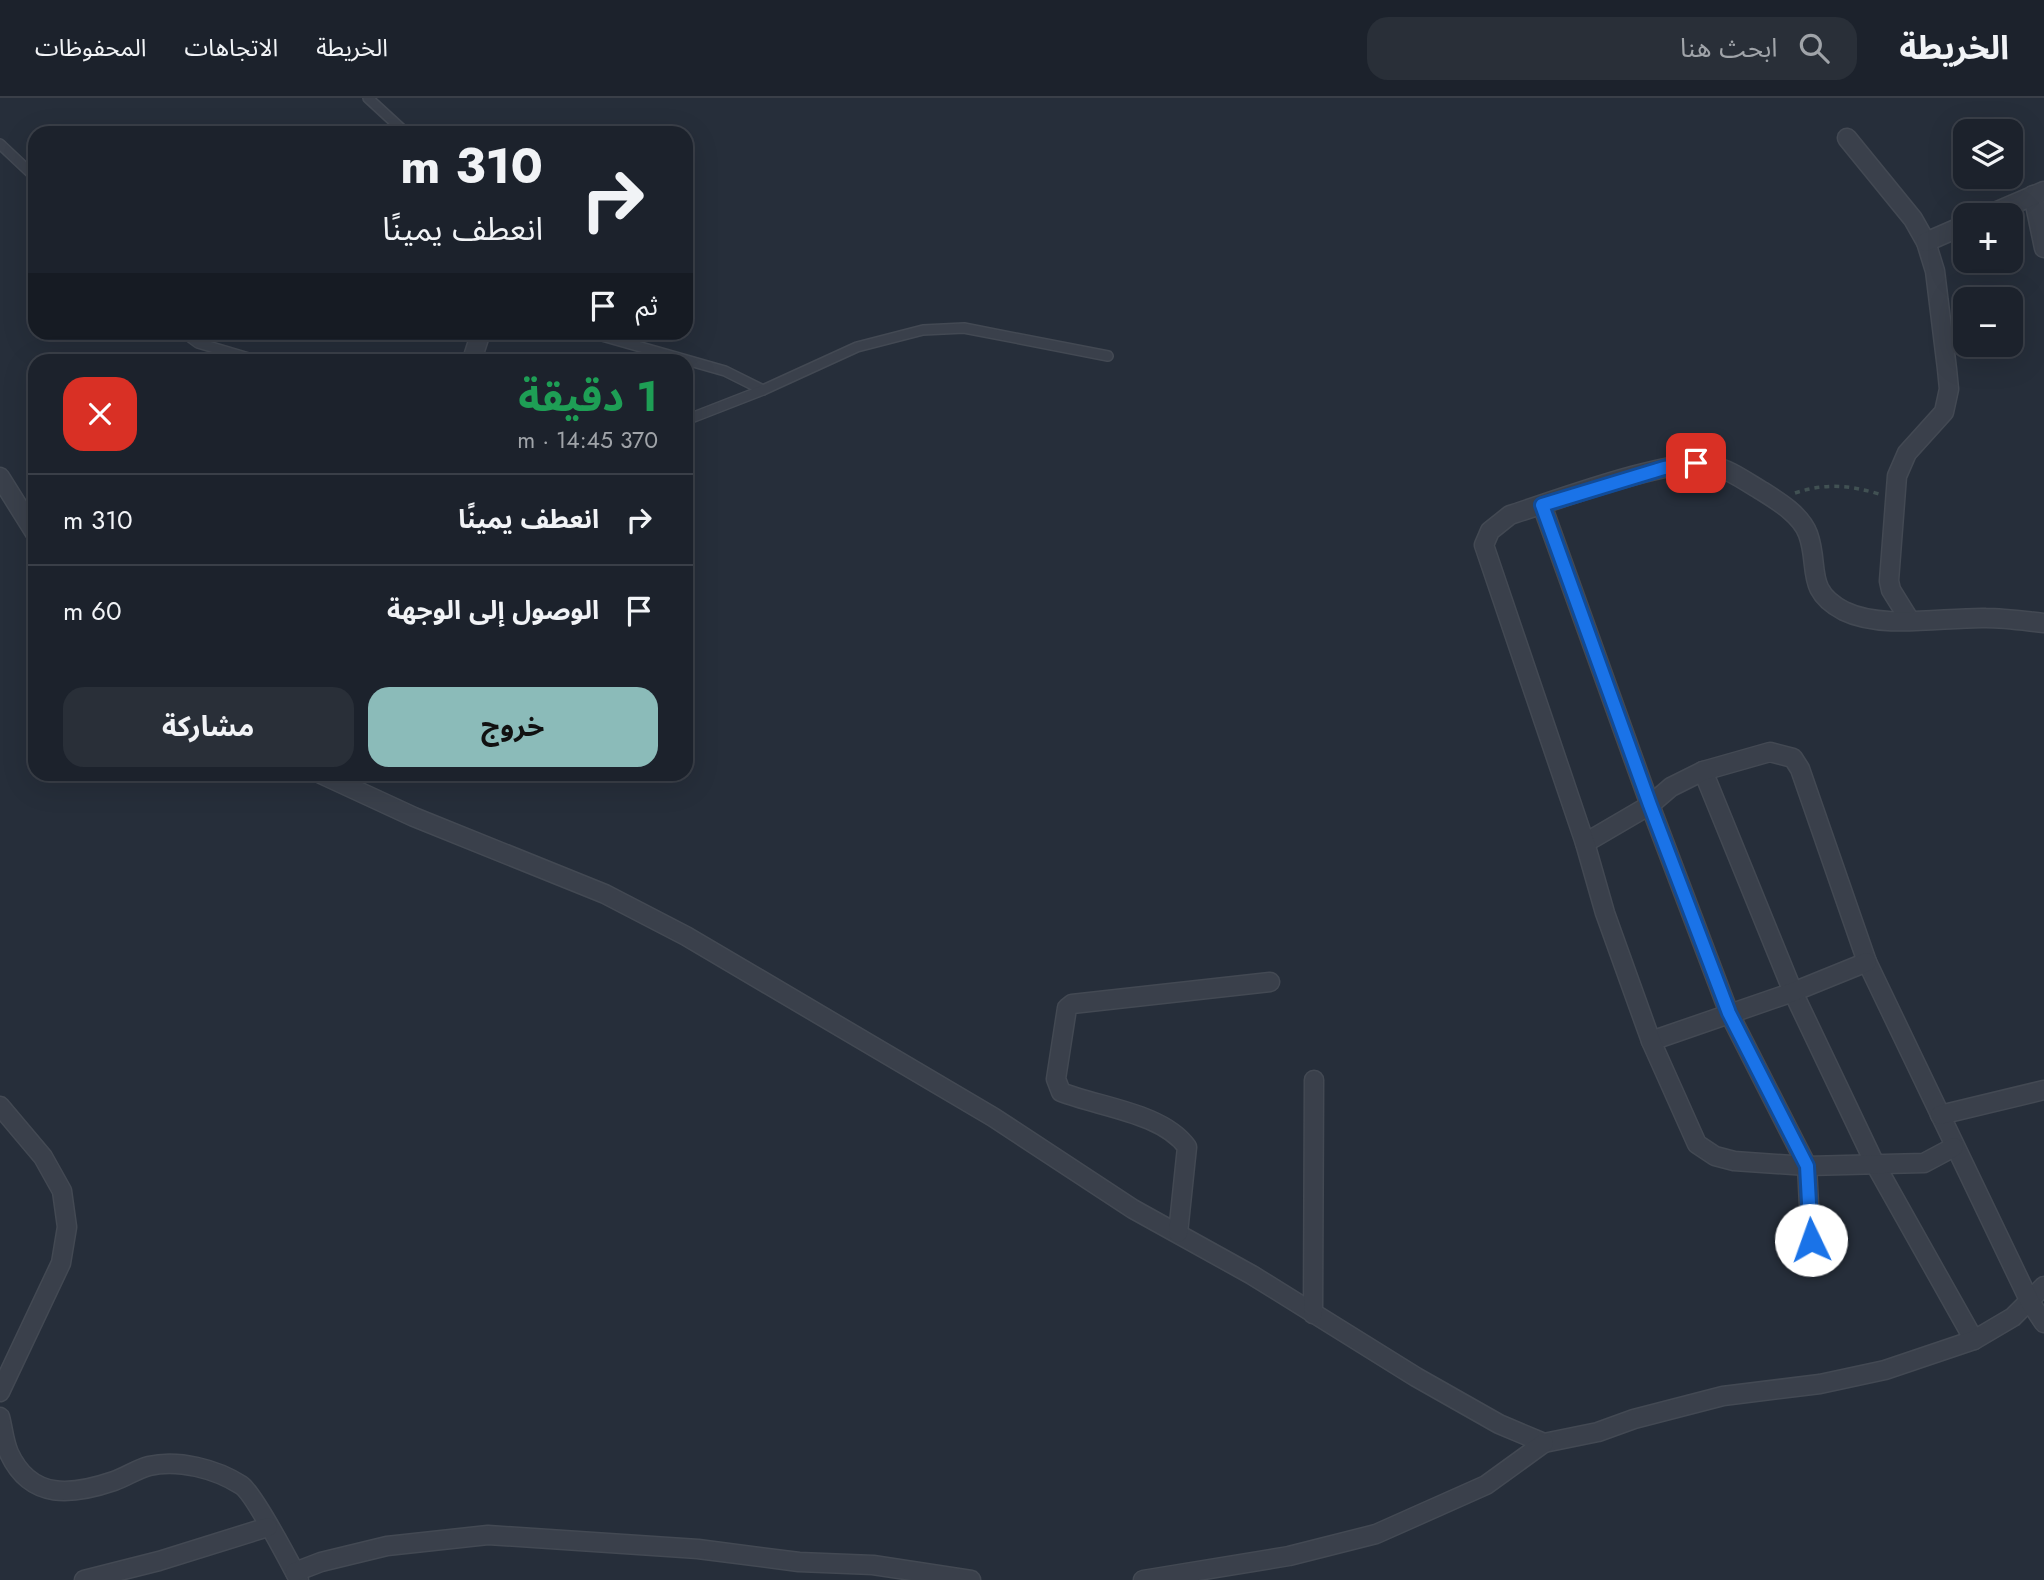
<!DOCTYPE html>
<html lang="ar">
<head>
<meta charset="utf-8">
<style>
	:root { --surface:#1c222c; --page:#292f38; --text:#f1f3f6; --muted:#a0a4a9; --line:#3a3f48; --accent:#8bbbb9 }
	body { margin:0; font-family:Jost,"Noto Sans Arabic",sans-serif; background:var(--page); color:var(--text); direction:rtl; height:100vh; display:flex; flex-direction:column; font-size:26px; white-space:nowrap }
	* { box-sizing:border-box; margin:0 }
	p { font-size:23px; color:var(--muted) }
	.icon { flex:none; width:38px; height:38px; fill:none; stroke:currentColor; stroke-width:2; stroke-linecap:round; stroke-linejoin:round }
	.map { position:relative; flex:1; overflow:hidden; direction:ltr }
	.drawer { position:absolute; left:28px; top:256px; width:665px; height:427px; display:flex; flex-direction:column; background:var(--surface); border-radius:21px; box-shadow:0 7px 28px #0002,0 0 0 2px var(--line); direction:rtl }
	.drawer>* { flex:none }
	.banner { position:absolute; left:28px; top:28px; width:665px; height:214px; border-radius:21px; box-shadow:0 7px 28px #0002,0 0 0 2px var(--line); direction:rtl; background:#1c222c; color:var(--text); overflow:hidden }
	.buttons { position:absolute; left:1953px; top:21px; display:grid; gap:14px }
	.buttons a { display:grid; place-items:center; width:70px; height:70px; border-radius:14px; background:var(--surface); box-shadow:0 7px 28px #0002,0 0 0 2px var(--line); font-size:35px }
	.pin { position:absolute; display:grid; place-items:center; width:60px; height:60px; color:#fff; margin:-30px; border-radius:14px; box-shadow:0 4px 10px #0006 }
	.me { position:absolute; width:77px; margin:-38px; rotate:357deg; stroke-linejoin:round; filter:drop-shadow(0 0 5px #0008) }
	.turn { display:flex; align-items:center; gap:24px; height:147px; padding:0 35px; font-size:32px }
	.turn .icon { width:91px; height:91px; stroke-width:2.5 }
	.turn b { display:block; font-size:49px; line-height:60px }
	.then { display:flex; align-items:center; height:66px; padding:0 35px; background:#0003; gap:14px; font-size:26px }
	.round { display:grid; place-items:center; flex:none; width:74px; height:74px; border-radius:21px; background:var(--page) }
	.summary { display:flex; align-items:center; justify-content:space-between; height:119px; padding:0 35px }
	h1 { font-size:42px; font-weight:700; line-height:52px; color:#1e9e55 }
	.primary-button { display:flex; gap:14px; margin-top:auto; padding:14px 35px }
	.primary-button a { flex:1; height:80px; border-radius:21px; background:var(--accent); color:#111; font-size:28px; font-weight:700; line-height:80px; text-align:center }
	.primary-button a+a { background:var(--page); color:var(--text) }
	ul { padding:0; list-style:none }
	li { display:flex; align-items:center; gap:21px; height:91px; padding:0 35px; border-top:2px solid var(--line) }
	li div { flex:1 }
	li b { display:block; font-size:26px }
	li em { font-style:normal }
	header { display:flex; align-items:center; gap:42px; box-sizing:border-box; height:98px; padding:0 35px; background:var(--surface); border-bottom:2px solid var(--line) }
	header strong { font-size:33px }
	nav { display:flex; gap:38px; margin-inline-start:auto; font-size:24px }
	.search { width:490px; height:63px; background:var(--page); display:flex; align-items:center; gap:18px; box-sizing:border-box; padding:0 24px; border-radius:21px; color:var(--muted); font-size:26px }
	.map>svg:first-child { display:block }
	.lines { fill:none; stroke-linecap:round; stroke-linejoin:round }
	.lane-casing { stroke:#434953; stroke-width:12 }
	.street-casing { stroke:#434953; stroke-width:21 }
	.path { stroke:#415153; stroke-width:3.5; stroke-dasharray:5 5; stroke-linecap:butt }
	.lane { stroke:#3a404b; stroke-width:9 }
	.street { stroke:#3a404b; stroke-width:18 }
	.route-casing { stroke:#114b97; stroke-width:18 }
	.route { stroke:#1a73e8; stroke-width:12 }
</style>
</head>
<body>
<header>
<strong>الخريطة</strong>
<div class="search"><svg class="icon" aria-label="search" viewBox="0 0 24 24"><circle cx="10" cy="10" r="6"/><path d="M15 15l6 6"/></svg>ابحث هنا</div>
<nav><a>الخريطة</a><a>الاتجاهات</a><a>المحفوظات</a></nav>
</header>
<div class="map">
<svg width="2044" height="1482" viewBox="0 0 2044 1482">
	<rect width="100%" height="100%" fill="#262e3a"/>
	<g class="lines">
		<!-- lane casing -->
		<g class="lane-casing">
			<g id="lane">
				<path d="M368,0l38,35"/>
				<path d="M0,46l35,33"/>
				<path d="M183,234l15,11 57,17"/>
				<path d="M588,234l137,39 38,19"/>
				<path d="M686,322l77,-30 94,-43 66,-17 41,-2 144,28"/>
			</g>
		</g>
		<!-- street casing -->
		<g class="street-casing">
			<g id="street">
				<path d="M1847,40l66,81 13,23 9,29 12,98 2,20 -5,23 -37,41 -10,23 -8,105 2,9 18,29"/>
				<path d="M2033,97l11,53"/>
				<path d="M1988,117l56,-24"/>
				<path d="M1926,144l39,-17"/>
				<path d="M472,262l9,-28"/>
				<path d="M0,379l35,56"/>
				<path d="M1542,407l108,300 79,208 78,153 5,99"/>
				<path d="M1703,673l90,221 82,172 99,176"/>
				<path d="M321,676l93,43 191,77 81,42 307,181 140,92 119,66 164,102 83,47 45,19 54,-11 36,-13 89,-23 97,-12 65,-14 89,-30 39,-23 31,-31"/>
				<path d="M1585,745l65,-38 21,-18 32,-16 67,-19 23,6 7,11 67,193 163,340 14,21"/>
				<path d="M1651,943l142,-49 74,-30"/>
				<path d="M0,1008l43,51 19,34 5,36 -6,36 -61,129"/>
				<path d="M1940,1017l104,-25"/>
				<path d="M1954,1049l-30,16 -117,3 -73,-5 -19,-5 -18,-12 -46,-103 -46,-128 -20,-70 -101,-298 6,-14 20,-16c41,-13 164,-59 200,-50 19,4 35,16 52,26 16,10 39,24 46,43 12,33 -4,56 36,77 39,19 99,6 142,7 19,0 39,3 58,5"/>
				<path d="M1178,1135l9,-86c-24,-34 -88,-40 -126,-55l-5,-13 11,-71 5,-4 198,-22"/>
				<path d="M1313,1216l1,-234"/>
				<path d="M0,1319c3,11 4,25 9,36 22,48 64,42 105,28 12,-4 23,-12 35,-15 29,-7 67,3 92,19 12,7 49,78 58,95"/>
				<path d="M295,1474l26,-10 66,-16 101,-11 210,14 101,13 74,3 98,15"/>
				<path d="M84,1482l75,-19 109,-34"/>
				<path d="M1143,1482l146,-24 87,-22 110,-49 58,-42"/>
			</g>
		</g>
		<!-- path -->
		<path class="path" d="M1795,395c30,-10 54,-8 84,1"/>
		<!-- lane -->
		<use href="#lane" class="lane"/>
		<!-- street -->
		<use href="#street" class="street"/>
	</g>
	<g class="lines">
		<!-- route casing -->
		<g class="route-casing">
			<path id="route" d="M1696,365l-32,5 -122,37 108,300 79,208 78,153 4,74"/>
		</g>
		<!-- route -->
		<use href="#route" class="route"/>
	</g>
</svg>
<div class="buttons">
<a><svg class="icon" aria-label="layers" viewBox="0 0 24 24"><path d="M12 4l9 5-9 5-9-5zM3 14l9 5 9-5"/></svg></a>
<a>+</a>
<a>−</a>
</div>
<div class="pin" style="left:1696px;top:365px;background:#d93025"><svg class="icon" aria-label="arrive" viewBox="0 0 24 24"><path d="M6 21V4h12l-3 4 3 4H6"/></svg></div>
<svg class="me" style="left:1811px;top:1142px" viewBox="-20 -20 40 40"><circle r="19" fill="#fff"/><path d="M0-13L10 11 0 6-10 11z" fill="#1a73e8"/></svg>
<div class="banner">
<div class="turn"><svg class="icon" aria-label="right" viewBox="0 0 24 24"><path d="M7 20v-9h11M14 6l5 5-5 5"/></svg><div><b>310 m</b>انعطف يمينًا</div></div>
<div class="then">ثم<svg class="icon" aria-label="arrive" viewBox="0 0 24 24"><path d="M6 21V4h12l-3 4 3 4H6"/></svg></div>
</div>
<section class="drawer">
<div class="summary"><div><h1>1 دقيقة</h1><p>370 m · 14:45</p></div><a class="round" style="background:#d93025;color:#fff"><svg class="icon" aria-label="close" viewBox="0 0 24 24"><path d="M6 6l12 12M18 6L6 18"/></svg></a></div>
<ul>
<li><svg class="icon" aria-label="right" viewBox="0 0 24 24"><path d="M7 20v-9h11M14 6l5 5-5 5"/></svg><div><b>انعطف يمينًا</b></div><em>310 m</em></li>
<li><svg class="icon" aria-label="arrive" viewBox="0 0 24 24"><path d="M6 21V4h12l-3 4 3 4H6"/></svg><div><b>الوصول إلى الوجهة</b></div><em>60 m</em></li>
</ul>
<div class="primary-button"><a>خروج</a><a>مشاركة</a></div>
</section>
</div>
</body>
</html>
